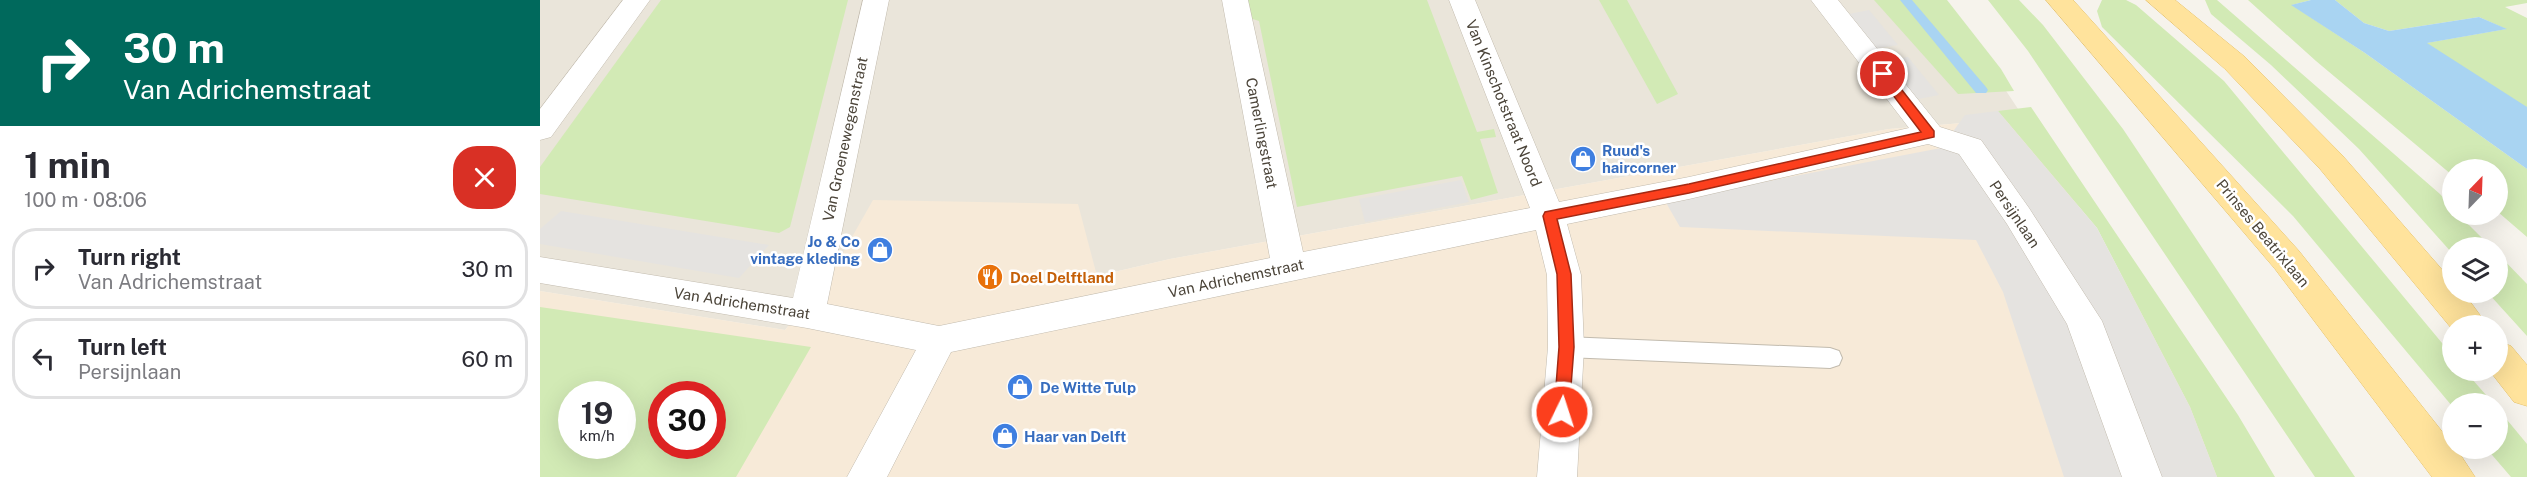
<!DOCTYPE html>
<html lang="en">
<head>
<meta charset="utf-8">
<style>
	:root { --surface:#fff; --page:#f2f2f3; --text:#2b2b33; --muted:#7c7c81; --line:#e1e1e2 }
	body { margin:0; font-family:"Public Sans",sans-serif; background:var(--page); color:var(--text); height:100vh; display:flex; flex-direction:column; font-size:22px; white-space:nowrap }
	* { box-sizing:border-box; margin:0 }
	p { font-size:20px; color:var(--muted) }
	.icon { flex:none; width:33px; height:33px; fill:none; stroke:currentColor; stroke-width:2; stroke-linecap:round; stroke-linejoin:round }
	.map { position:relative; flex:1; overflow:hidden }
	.details { display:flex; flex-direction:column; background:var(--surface); width:540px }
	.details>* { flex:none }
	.guide { background:#00695c; color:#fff; overflow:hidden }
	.needle { width:39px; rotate:23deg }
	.controls { position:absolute; left:1902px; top:159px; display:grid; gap:12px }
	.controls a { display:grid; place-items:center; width:66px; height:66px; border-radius:50%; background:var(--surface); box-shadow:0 6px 24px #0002; font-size:30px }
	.speed { position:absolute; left:18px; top:381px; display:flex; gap:12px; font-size:30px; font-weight:700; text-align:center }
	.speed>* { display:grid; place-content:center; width:78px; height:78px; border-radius:50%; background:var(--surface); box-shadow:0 6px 24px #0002; line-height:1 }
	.speed small { font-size:15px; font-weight:400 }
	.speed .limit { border:9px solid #d22; background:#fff; color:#111 }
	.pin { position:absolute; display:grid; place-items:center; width:51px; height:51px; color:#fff; margin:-26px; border:3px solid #fff; border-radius:50%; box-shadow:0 2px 6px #0007 }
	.me { position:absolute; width:66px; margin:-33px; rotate:4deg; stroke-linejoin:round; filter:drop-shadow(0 0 4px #0008) }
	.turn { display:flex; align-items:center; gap:21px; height:126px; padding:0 24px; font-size:27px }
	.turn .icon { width:78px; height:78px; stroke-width:2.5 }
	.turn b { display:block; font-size:42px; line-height:51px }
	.round { display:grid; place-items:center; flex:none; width:63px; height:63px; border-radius:24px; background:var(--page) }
	.summary { display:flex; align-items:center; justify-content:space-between; height:102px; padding:0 24px }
	h1 { font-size:36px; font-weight:700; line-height:45px }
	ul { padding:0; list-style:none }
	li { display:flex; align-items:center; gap:18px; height:81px; margin:0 12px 9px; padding:0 12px; border:3px solid var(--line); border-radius:24px }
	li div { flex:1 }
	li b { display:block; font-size:22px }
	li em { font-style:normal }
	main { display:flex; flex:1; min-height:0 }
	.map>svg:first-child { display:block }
	.residential { fill:#eae5da }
	.commercial { fill:#f7ead8; fill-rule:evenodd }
	.green { fill:#d2eab5; fill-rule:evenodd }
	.parking { fill:#e5e3e0 }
	.water { fill:#a9d4f2 }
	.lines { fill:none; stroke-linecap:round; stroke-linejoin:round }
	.stream { fill:#a9d4f2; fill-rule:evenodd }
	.service-casing { stroke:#c2bbae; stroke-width:2 }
	.minor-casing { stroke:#c2bbae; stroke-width:1 }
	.primary-casing { stroke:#e6c16a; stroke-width:1 }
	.service { fill:#fff; fill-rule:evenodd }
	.minor { fill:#fff; fill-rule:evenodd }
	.primary { fill:#ffe39c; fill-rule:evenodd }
	.route { fill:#fc3f1d; stroke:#a42913; stroke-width:1.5 }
	.labels { text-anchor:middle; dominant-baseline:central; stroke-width:5; stroke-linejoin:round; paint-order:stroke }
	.street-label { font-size:15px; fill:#4b4439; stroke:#fff }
	.shop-label { font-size:15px; font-weight:bold; fill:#366cbe; stroke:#fff; text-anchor:start }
	.food-label { font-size:15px; font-weight:bold; fill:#c56008; stroke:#fff; text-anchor:start }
</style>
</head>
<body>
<main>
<section class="details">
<div class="guide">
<div class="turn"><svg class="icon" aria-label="right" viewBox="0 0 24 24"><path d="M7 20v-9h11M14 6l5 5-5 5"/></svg><div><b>30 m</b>Van Adrichemstraat</div></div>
</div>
<div class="summary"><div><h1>1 min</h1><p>100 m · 08:06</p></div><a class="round" style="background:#d93025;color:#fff"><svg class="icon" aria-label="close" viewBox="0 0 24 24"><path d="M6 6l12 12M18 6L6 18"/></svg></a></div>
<ul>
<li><svg class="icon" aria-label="right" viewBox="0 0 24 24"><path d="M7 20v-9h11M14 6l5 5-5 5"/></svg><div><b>Turn right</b><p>Van Adrichemstraat</p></div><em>30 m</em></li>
<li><svg class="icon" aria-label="left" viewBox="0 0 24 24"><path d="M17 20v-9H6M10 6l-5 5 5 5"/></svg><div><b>Turn left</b><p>Persijnlaan</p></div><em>60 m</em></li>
</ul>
</section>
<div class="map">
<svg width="1987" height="477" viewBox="0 0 1987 477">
	<rect width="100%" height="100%" fill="#f6f3ec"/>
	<!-- residential -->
	<path class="residential" d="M0,0h1406l78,118 -135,11 -719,130 -73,17 -266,-2 -46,56 -245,-39z"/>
	<!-- commercial -->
	<path class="commercial" d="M1484,118l221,359h-1705v-186l245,39 46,-56 42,-74 205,4 19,72 73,-17 719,-130zM32,394h50v52h-50zM122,394h50v52h-50z"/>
	<!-- green -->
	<g class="green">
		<path d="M121,0h187l-58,227 -11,6 -239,-39v-27z"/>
		<path d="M697,0h190l50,132 17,-3 2,8 -16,2 18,54 -27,7 -9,-24 -165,31 -38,-186 -19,-6z"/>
		<path d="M1059,0h28l51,94 -21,10z"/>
		<path d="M1334,0h73l54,69 13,22 -56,3z"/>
		<path d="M1448,0h31l24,25 80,104 232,348h-40l-287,-426z"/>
		<path d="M1562,0h24l10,5 88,76 228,274v15l13,1 28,32 -41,1v2l-159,-190 -191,-189 -5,-16z"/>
		<path d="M1665,0h12l223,194 12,14v6l7,1 32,32 -39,1v5l-93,-104 -88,-84 -60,-51z"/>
		<path d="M1708,0h63l-19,5 73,48 162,116v68l-29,-25v-42h-46v5l-136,-114z"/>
		<path d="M1795,0h192v3l-22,4 22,11v97l-101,-72 80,-14 -27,-12 -90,14 -25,-8z"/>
		<path d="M1491,107l207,308 37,62h-58l-27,-70 -93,-179 -99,-117z"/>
		<path d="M1958,254l29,30v52l-39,-43 10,-1z"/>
		<path d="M0,307l271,40 -75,130h-196zM32,394h50v52h-50zM122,394h50v52h-50z"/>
		<path d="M1958,409l29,35v33h-16l-24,-28 11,-1z"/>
	</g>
	<!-- parking -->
	<g class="parking">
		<path d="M1329,10l29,35 -25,4 -29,-34z"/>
		<path d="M1368,57l31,38 -26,5 -31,-38z"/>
		<path d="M1458,111l99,117 93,179 27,70h-153l-61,-185 -27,-52 -296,-13 -15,-26 276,-53 24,-33z"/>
		<path d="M921,180l8,22 -104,20 -6,-23z"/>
		<path d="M21,211l208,34 -30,33 -199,-34v-15z"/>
	</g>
	<!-- water -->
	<path class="water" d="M1771,0h24l29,23 25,8 90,-14 28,12 -80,14 100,64v62l-162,-116 -74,-48z"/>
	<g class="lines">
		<!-- stream -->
		<path class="stream" d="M1360,0h12l74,87 2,3 -2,3h-10z"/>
		<!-- service casing -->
		<g class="service-casing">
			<path id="service" d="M1026,337l264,11 9,3 3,7 -3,7 -9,3 -264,-11 -9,-3 -3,-7 3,-7z"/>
		</g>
		<!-- minor casing -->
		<g class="minor-casing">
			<g id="minor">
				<path d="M83,0h27l-99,137 -11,3v-31z"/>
				<path d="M323,0h26l-62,304 112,22 331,-68 -48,-258h26l55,252 227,-44 -81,-208h26l84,202 130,-25 220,-49 -98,-128h27l102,127 41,13 48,68 73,113 60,156h-40l-55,-153 -60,-100 -48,-70 -31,-10 -239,55 -122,25 14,51 3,72 -7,130h-40l11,-130 -1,-72 -11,-45 -585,122 -64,125h-40l69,-127 -109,-22 -267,-45v-26l253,41z"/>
			</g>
		</g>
		<!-- primary casing -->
		<g class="primary-casing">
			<g id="primary">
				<path d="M1506,0h27l226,251 153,193v4h4l19,29h-43l-157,-208z"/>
				<path d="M1606,0h29l70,57 97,98 110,126v11h11l25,34h-36v3l-132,-160 -95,-100z"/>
				<path d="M1958,341l13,5 16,19v41l-13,-4 -25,-32h9z"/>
			</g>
		</g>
		<!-- service -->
		<use href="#service" class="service"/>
		<!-- minor -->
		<use href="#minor" class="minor"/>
		<!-- primary -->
		<use href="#primary" class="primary"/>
	</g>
	<!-- route -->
	<path class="route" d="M1343,70l4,1 47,60v6l-245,56 -132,26 14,55 3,73 -5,65 -2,4h-11l-2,-4 5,-65 -2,-73 -14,-58 2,-4 144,-28 232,-52 -44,-58z"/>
	<!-- icons -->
	<defs>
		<g id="shop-disc" transform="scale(1.35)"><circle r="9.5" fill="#3f7fe0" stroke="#fff"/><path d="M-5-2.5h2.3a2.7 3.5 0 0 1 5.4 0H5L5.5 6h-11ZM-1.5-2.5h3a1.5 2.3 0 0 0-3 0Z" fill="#fff"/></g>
		<g id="restaurant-disc" transform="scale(1.35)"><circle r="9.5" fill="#e8710a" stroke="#fff"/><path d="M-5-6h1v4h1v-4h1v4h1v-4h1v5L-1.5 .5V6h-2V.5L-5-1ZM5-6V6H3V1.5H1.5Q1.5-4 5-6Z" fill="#fff"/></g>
	</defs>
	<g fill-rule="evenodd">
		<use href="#shop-disc" x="1043" y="159"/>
		<use href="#shop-disc" x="340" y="250"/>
		<use href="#restaurant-disc" x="450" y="277"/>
		<use href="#shop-disc" x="480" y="387"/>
		<use href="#shop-disc" x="465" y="436"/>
	</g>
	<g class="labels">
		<!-- street labels -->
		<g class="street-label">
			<text transform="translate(964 103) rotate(68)">Van Kinschotstraat Noord</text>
			<text transform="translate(722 133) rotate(79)">Camerlingstraat</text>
			<text transform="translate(305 139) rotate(-78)">Van Groenewegenstraat</text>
			<text transform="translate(1475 214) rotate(56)">Persijnlaan</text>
			<text transform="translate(1723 233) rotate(50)">Prinses Beatrixlaan</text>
			<text transform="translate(696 278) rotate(-12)">Van Adrichemstraat</text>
			<text transform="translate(202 303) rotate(9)">Van Adrichemstraat</text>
		</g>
		<!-- shop labels -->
		<g class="shop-label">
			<text x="1062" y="150">Ruud's<tspan x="1062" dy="17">haircorner</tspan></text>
			<text x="320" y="241" text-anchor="end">Jo &amp; Co<tspan x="320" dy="17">vintage kleding</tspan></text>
			<text x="500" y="387">De Witte Tulp</text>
			<text x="484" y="436">Haar van Delft</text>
		</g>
		<!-- food labels -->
		<g class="food-label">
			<text x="470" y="277">Doel Delftland</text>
		</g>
	</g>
</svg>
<div class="controls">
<a><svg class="needle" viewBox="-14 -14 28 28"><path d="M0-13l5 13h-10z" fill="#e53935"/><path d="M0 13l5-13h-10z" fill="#7c7c81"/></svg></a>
<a><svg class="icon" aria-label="layers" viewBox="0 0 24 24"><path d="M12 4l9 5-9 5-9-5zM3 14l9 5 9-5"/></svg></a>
<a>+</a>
<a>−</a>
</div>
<div class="speed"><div>19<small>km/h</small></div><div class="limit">30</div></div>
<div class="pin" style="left:1343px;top:74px;background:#d93025"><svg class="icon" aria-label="arrive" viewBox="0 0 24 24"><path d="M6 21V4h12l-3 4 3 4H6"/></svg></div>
<svg class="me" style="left:1022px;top:412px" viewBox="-20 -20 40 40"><circle r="17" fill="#fc3f1d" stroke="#fff" stroke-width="3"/><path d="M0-11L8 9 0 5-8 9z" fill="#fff"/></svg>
</div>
</main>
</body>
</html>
